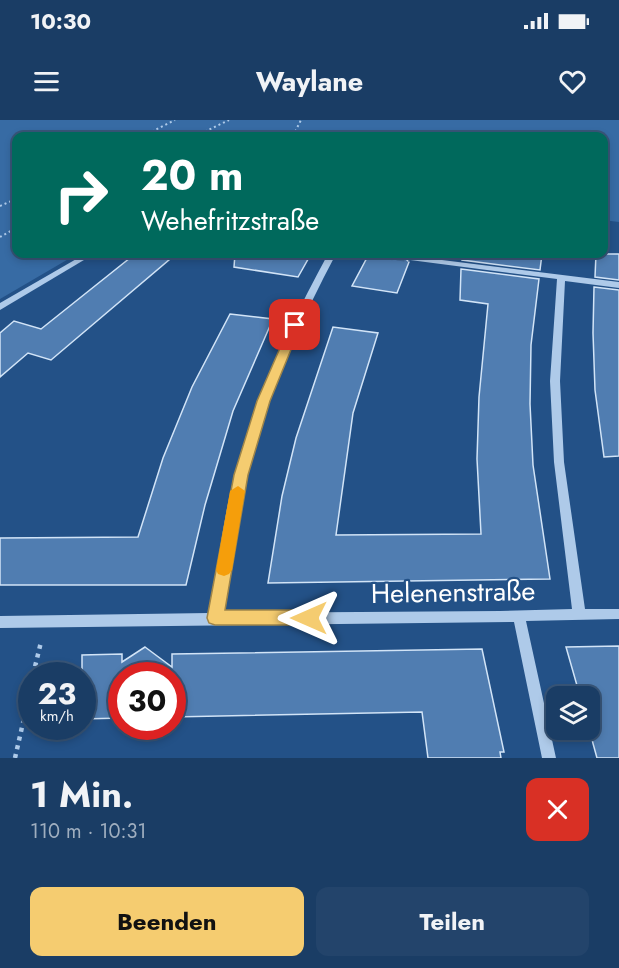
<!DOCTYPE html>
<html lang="de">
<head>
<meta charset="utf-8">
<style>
	:root { --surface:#1a3d65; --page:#23446b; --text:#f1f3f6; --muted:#9faebf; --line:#385679; --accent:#f5cc70 }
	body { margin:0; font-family:Jost,sans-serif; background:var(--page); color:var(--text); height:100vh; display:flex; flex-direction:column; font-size:22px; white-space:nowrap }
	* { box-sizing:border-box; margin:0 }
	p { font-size:20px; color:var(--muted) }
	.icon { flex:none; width:33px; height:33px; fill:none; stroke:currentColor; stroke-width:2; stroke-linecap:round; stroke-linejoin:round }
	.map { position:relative; height:638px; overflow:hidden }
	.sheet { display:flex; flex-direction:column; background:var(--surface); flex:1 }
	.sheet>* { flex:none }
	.guide { position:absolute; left:12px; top:12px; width:596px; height:126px; border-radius:12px; box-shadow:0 3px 9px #0003,0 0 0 2px var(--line); background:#00695c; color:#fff; overflow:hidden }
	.buttons { position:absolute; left:546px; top:566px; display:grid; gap:12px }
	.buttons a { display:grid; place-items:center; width:54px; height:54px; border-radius:12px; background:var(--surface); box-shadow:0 3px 9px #0003,0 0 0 2px var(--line); font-size:30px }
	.speed { position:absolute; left:18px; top:542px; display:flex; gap:12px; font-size:30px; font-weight:700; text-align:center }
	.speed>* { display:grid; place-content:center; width:78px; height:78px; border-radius:50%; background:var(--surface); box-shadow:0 3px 9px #0003,0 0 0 2px var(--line); line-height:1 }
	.speed small { font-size:15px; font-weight:400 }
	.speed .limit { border:9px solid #d22; background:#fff; color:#111 }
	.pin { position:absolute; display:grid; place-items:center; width:51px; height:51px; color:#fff; margin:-26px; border-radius:12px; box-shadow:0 3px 9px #0006 }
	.me { position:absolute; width:66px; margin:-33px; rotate:270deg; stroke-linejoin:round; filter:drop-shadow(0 0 4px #0008) }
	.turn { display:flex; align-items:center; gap:21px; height:126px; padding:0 30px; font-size:27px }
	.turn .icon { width:78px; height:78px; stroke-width:2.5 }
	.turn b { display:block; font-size:42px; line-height:51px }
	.round { display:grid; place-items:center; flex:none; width:63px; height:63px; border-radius:12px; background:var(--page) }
	.head { display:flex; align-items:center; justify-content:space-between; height:102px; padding:0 30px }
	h1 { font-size:36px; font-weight:700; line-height:45px }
	.cta { display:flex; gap:12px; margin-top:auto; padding:12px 30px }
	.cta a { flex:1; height:69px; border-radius:12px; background:var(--accent); color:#111; font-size:24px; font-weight:700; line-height:69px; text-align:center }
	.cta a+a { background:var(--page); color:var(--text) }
	.status { display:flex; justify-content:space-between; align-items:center; height:42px; padding:0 30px; background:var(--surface); direction:ltr }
	.status svg { height:16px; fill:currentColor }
	header { display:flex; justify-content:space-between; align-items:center; height:78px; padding:0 30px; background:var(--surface); font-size:27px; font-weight:700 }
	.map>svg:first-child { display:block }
	.green { fill:#376ba4 }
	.building { fill:#507db1; stroke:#d2e4f7; stroke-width:1.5 }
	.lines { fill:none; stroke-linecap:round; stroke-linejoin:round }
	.minor-tunnel { stroke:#446b99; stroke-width:8; stroke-dasharray:8 4; stroke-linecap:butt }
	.path-far1 { stroke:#aecae9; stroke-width:2; stroke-dasharray:2 3; stroke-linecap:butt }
	.path { stroke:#aecae9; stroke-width:4.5; stroke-dasharray:4 5; stroke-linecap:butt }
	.minor { fill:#aecae9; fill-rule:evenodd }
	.route { fill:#f5cc70; stroke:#9f8549; stroke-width:1.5 }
	.slow { fill:#f59e0b }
	.labels { text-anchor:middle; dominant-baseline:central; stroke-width:4.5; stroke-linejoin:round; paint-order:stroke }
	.near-street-label { font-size:27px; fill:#fff; stroke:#235187 }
</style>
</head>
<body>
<div class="status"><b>10:30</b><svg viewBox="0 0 49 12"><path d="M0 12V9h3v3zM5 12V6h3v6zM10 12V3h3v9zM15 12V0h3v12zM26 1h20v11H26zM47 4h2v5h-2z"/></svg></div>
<header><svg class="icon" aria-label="menu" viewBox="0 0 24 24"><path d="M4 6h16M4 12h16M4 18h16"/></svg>Waylane<svg class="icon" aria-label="heart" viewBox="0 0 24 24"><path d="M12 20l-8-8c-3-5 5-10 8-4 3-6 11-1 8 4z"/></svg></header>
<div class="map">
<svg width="619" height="638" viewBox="0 0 619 638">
	<rect width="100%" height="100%" fill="#235187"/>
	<!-- green -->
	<path class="green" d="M0,0h619v102l-16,-2v-84h-587v118h61l-77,45z"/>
	<!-- building -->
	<g class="building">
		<path d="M135,134h41l-125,106 -23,-7 -28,24v-44l14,-12 27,8z"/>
		<path d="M235,134h76l-13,23 -64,-10z"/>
		<path d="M369,134h43l-8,3 5,5 -12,31 -45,-7z"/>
		<path d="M462,134h80l-2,16 -78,-10z"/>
		<path d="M596,134h23v26l-24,-3z"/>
		<path d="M461,149l78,10 -8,66 -1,59 3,61 17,114 -282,4 14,-87 14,-58 37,-111 45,6 -25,80 -17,122 145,-1 -4,-75 2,-62 9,-93 -28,-4z"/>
		<path d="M594,167l25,3v166l-15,1 -9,-67 -2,-57z"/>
		<path d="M230,194l43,5 -40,92 -28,94 -19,80h-186v-47l138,-1 25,-79 29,-71z"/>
		<path d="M619,526v112h-22l-8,-29 1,-33h-10l-14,-49z"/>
		<path d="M145,527l27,20v-13l310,-5 22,103h-4l1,6h-73l-6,-46 -250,5v-42h-50v43l-40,1v-64l40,-1v8z"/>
	</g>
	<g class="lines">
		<!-- minor-tunnel -->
		<path class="minor-tunnel" d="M373,134l37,4"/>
		<!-- path-far1 -->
		<g class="path-far1">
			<path d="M143,16l32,-16"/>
			<path d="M196,16l33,-16"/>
			<path d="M293,16l8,-16"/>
			<path d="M0,86l16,-7"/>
			<path d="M0,117l16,-9"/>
		</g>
		<!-- path -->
		<g class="path">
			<path d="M33,555l8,-33"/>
			<path d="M15,638l17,-75"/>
		</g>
		<!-- minor -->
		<g class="minor">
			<path d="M85,134h9l-94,56v-7z"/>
			<path d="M328,134h8c-37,70 -70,143 -90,220 -11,45 -16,93 -24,139l278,-2 72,-2 -18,-147 -4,-81 7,-102 -147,-19 -4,-2 4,-2 209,26v6l-54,-7 -5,100 4,81 21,147h34v10l-93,2 30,137h-14l-28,-136 -514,6v-12l209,-3c9,-46 14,-94 26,-140 21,-77 55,-149 93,-219z"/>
		</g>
	</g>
	<!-- route -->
	<path class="route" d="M295,202l6,3 -31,76 -22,74 -23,135h84l5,3 3,5 -3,5 -5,2h-94l-6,-2 -2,-5 27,-143 23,-74 33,-76z"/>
	<!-- slow -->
	<path class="slow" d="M238,366l7,5 -13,79 -3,4 -5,2 -6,-2 -2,-4 14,-79z"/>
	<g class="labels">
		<!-- near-street labels -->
		<g class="near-street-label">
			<text transform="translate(453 472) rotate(-1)">Helenenstraße</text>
		</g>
	</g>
</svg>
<div class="buttons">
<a><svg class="icon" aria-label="layers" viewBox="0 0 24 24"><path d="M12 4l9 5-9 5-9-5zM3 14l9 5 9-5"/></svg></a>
</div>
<div class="speed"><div>23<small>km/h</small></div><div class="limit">30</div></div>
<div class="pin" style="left:295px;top:205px;background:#d93025"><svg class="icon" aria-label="arrive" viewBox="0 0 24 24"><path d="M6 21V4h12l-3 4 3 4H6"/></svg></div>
<svg class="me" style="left:309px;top:498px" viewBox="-20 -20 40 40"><path d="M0-17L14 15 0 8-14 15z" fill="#f5cc70" stroke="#fff" stroke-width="4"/></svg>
<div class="guide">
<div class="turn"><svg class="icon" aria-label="right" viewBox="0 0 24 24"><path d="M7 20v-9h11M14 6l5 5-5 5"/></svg><div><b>20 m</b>Wehefritzstraße</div></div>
</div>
</div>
<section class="sheet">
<div class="head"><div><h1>1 Min.</h1><p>110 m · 10:31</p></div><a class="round" style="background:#d93025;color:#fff"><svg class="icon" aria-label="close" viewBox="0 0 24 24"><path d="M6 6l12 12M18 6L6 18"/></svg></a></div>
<div class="cta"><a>Beenden</a><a>Teilen</a></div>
</section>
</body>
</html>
